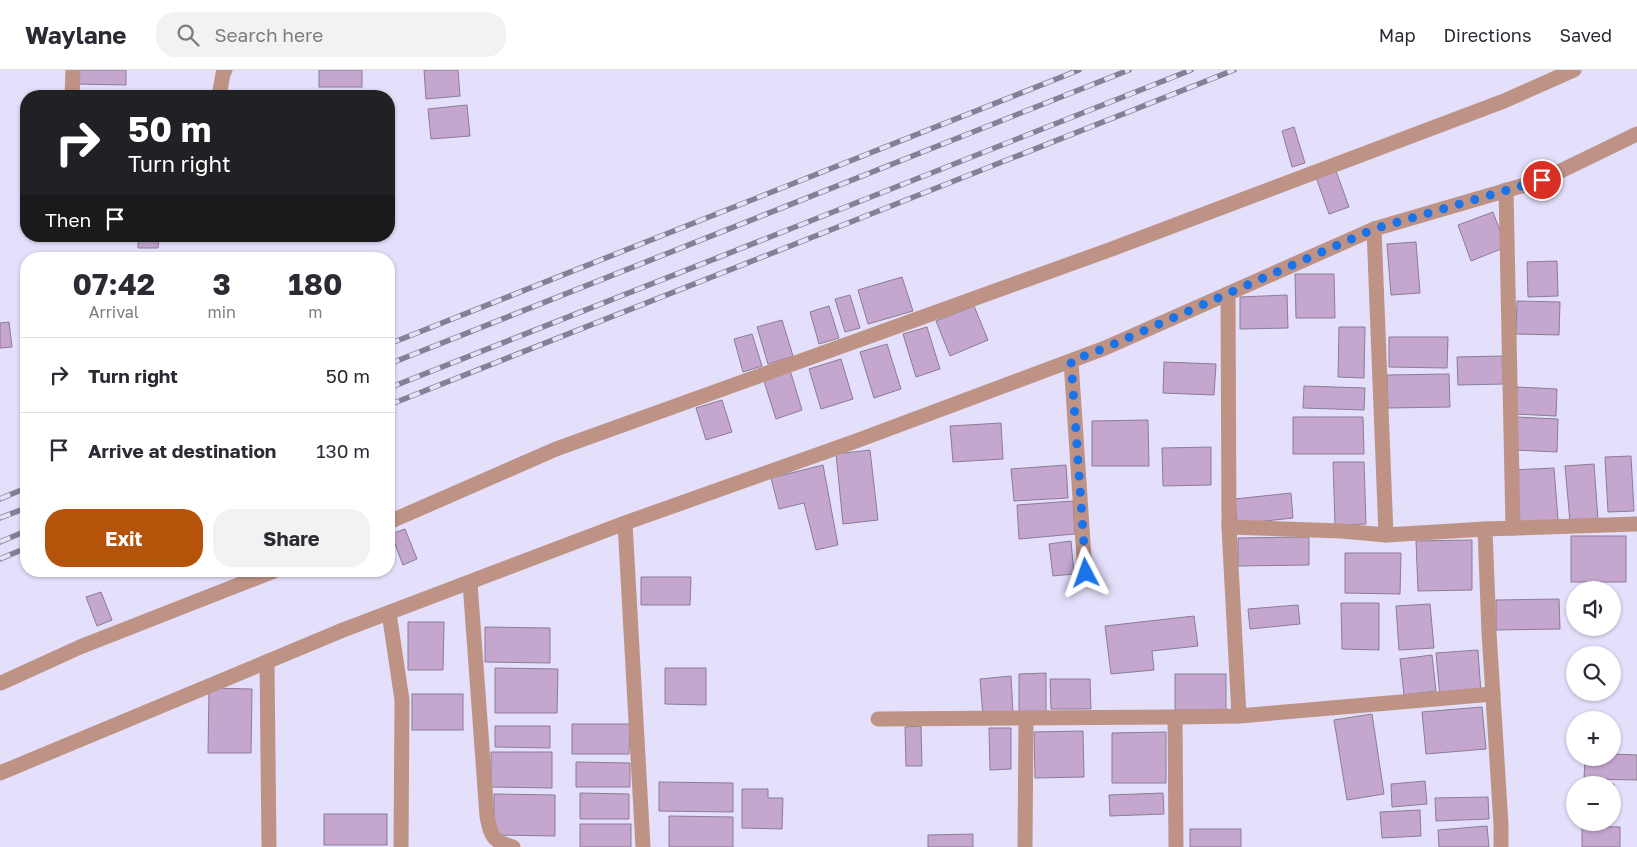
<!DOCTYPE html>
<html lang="en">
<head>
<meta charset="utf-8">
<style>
	:root { --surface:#fff; --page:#f2f2f3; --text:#2b2b33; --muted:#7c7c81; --line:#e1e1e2; --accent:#b45309 }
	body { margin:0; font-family:"Golos Text",sans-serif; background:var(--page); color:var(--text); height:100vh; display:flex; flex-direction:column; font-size:19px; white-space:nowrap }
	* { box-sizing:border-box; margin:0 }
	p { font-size:16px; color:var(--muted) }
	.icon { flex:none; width:28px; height:28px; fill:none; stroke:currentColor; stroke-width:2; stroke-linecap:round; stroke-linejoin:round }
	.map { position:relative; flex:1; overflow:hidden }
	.panel { position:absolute; left:20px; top:182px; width:375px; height:325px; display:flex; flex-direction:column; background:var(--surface); border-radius:20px; box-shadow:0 1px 4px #0004 }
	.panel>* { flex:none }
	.guide { position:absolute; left:20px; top:20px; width:375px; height:152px; border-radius:20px; box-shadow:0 1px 4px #0004; background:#202124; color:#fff; overflow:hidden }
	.tools { position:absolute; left:1566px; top:511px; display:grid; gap:10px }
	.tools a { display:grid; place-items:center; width:55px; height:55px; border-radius:50%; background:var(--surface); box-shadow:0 1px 4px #0004; font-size:25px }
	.pin { position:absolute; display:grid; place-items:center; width:42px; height:42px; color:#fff; margin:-21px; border:2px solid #fff; border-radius:50%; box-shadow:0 1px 5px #0007 }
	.me { position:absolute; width:55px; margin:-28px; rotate:356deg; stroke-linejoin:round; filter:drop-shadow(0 0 4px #0008) }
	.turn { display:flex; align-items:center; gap:18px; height:105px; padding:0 25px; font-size:22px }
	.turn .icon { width:65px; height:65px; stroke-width:2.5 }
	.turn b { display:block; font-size:35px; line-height:42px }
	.then { display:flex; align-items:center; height:48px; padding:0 25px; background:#0003; gap:10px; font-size:19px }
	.eta { display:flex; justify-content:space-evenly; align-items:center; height:85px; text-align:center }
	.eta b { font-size:30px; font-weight:700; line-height:35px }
	.action { display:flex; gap:10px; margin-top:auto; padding:10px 25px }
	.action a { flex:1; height:58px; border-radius:20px; background:var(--accent); color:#fff; font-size:20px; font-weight:700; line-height:58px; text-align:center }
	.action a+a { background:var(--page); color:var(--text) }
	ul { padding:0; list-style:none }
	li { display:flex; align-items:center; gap:15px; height:75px; padding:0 25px; border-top:1px solid var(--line) }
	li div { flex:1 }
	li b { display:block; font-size:19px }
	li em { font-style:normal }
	header { display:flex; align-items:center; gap:30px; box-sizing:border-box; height:70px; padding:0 25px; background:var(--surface); border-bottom:1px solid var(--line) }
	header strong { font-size:24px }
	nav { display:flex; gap:28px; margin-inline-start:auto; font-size:18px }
	.search { width:350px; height:45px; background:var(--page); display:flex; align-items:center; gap:12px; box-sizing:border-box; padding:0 18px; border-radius:20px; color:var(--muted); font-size:19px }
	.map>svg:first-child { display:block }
	.building { fill:#c4a6cf; stroke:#8c7c92 }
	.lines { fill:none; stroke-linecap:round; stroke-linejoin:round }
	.minor { stroke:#be9385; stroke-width:15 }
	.rail-casing { stroke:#848194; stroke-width:5.5 }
	.rail { stroke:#e4e0fc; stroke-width:4; stroke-dasharray:11; stroke-linecap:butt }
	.route { stroke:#1a73e8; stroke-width:9; stroke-dasharray:0 16.2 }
</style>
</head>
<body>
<header>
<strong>Waylane</strong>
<div class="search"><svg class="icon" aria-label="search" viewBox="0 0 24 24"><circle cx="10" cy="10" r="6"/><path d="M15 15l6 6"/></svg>Search here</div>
<nav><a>Map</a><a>Directions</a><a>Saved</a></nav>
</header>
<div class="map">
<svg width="1637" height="777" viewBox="0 0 1637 777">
	<rect width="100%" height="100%" fill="#e4e0fc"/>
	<!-- building -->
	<g class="building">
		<path d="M77,0h49v15l-50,-1z"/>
		<rect x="319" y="0" width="43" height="17"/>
		<path d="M424,0h34l2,26 -34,3z"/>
		<path d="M467,35l3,31 -39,3 -3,-30z"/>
		<path d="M1294,57l11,36 -13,4 -10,-36z"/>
		<path d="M1336,101l13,36 -20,7 -13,-37z"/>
		<path d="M1493,142l13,35 -35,14 -13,-36z"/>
		<path d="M138,166h21l-1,12h-20z"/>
		<path d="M1416,172l4,51 -29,2 -4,-51z"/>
		<path d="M1557,191l1,35 -30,1 -1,-35z"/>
		<path d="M1295,204h39l1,44h-39z"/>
		<path d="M902,207l11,34 -45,13 -10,-34z"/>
		<path d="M850,225l10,33 -15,4 -10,-33z"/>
		<path d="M1287,225l1,33 -48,1v-32z"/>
		<path d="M1517,231l43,1 -1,33 -43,-1z"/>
		<path d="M829,236l10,32 -20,6 -9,-32z"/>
		<path d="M974,236l14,34 -38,16 -14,-35z"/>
		<path d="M782,250l11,36 -25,8 -11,-37z"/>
		<path d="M9,252l3,25 -12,1v-25z"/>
		<path d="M927,257l13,42 -24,8 -13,-43z"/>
		<path d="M1339,257h26l-1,51 -26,-1z"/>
		<path d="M752,264l10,32 -19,6 -9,-33z"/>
		<path d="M1389,267h59l-1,31 -58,-1z"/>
		<path d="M887,274l14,45 -27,9 -14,-46z"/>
		<path d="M1502,286l1,28 -45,1 -1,-28z"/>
		<path d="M841,289l12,40 -32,10 -12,-40z"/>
		<path d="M1164,292l52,2 -2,31 -51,-2z"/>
		<path d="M790,300l12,40 -26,9 -13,-41z"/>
		<path d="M1449,304l1,33 -62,1 -1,-33z"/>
		<path d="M1304,316l61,2 -1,22 -61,-2z"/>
		<path d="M1517,317l40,2 -1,27 -41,-2z"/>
		<path d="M722,330l10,32 -26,8 -10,-32z"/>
		<path d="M1293,347h70l1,37h-71z"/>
		<path d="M1515,347l43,2 -1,33 -43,-2z"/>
		<path d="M1148,350l1,46h-57v-45z"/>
		<path d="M1001,353l2,36 -50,3 -3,-36z"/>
		<path d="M1211,377v38l-48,1 -1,-38z"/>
		<path d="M870,380l8,70 -35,4 -7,-70z"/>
		<path d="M1631,386l3,55 -26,1 -3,-55z"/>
		<path d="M1333,392h31l2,62 -31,1z"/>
		<path d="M1594,394l4,56 -28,2 -5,-56z"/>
		<path d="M823,395l15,80 -22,5 -12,-47 -25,6 -8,-31z"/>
		<path d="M1066,395l2,33 -54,3 -3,-32z"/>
		<path d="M1554,398l4,52 -42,3 -4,-53z"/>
		<path d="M1291,423l2,25 -56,6 -2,-25z"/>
		<path d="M1073,431l2,33 -56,5 -2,-34z"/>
		<path d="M405,459l12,30 -14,6 -12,-31z"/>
		<rect x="1571" y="466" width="55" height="46"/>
		<path d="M1309,467v28l-71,1v-28z"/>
		<path d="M1472,470v50l-54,1 -2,-50z"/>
		<path d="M1071,471l3,33 -21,2 -4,-32z"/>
		<path d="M1345,483h56l-1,41 -55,-1z"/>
		<path d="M641,507h50l-1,28h-49z"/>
		<path d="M101,522l11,28 -15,6 -11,-29z"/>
		<path d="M1559,529l1,30 -64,1v-30z"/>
		<path d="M1341,533h38v47l-37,-1z"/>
		<path d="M1430,534l4,44 -35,2 -3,-44z"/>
		<path d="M1298,535l2,19 -50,5 -2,-20z"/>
		<path d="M1194,546l4,30 -46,5 2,19 -43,4 -6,-48z"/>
		<path d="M408,552h36l-1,48h-35z"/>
		<path d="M485,557l65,1v35l-65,-1z"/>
		<path d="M1478,580l3,44 -41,3 -4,-44z"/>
		<path d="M1432,585l4,36 -32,4 -4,-36z"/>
		<path d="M495,598l63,1 -1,44h-62z"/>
		<path d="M665,598h41v37l-41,-1z"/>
		<path d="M1046,603v40h-27v-39z"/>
		<rect x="1175" y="604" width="51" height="36"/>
		<path d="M1011,606l2,38 -30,2 -3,-37z"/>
		<path d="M1050,609h40l1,30h-40z"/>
		<path d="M209,618l43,1 -1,64h-43z"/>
		<rect x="412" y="624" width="51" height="36"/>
		<path d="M1482,637l4,42 -60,5 -4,-42z"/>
		<path d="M1372,644l12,80 -37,6 -13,-80z"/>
		<path d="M572,654h58l-1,30h-57z"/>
		<path d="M495,656h55v22l-55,-1z"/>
		<path d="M921,656l1,40h-16l-1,-39z"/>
		<path d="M989,658h22v41l-21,1z"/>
		<path d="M1083,661l1,46 -49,1 -1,-46z"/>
		<path d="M1166,662v51h-54v-50z"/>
		<path d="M491,682h61v36l-61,-1z"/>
		<path d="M1612,684l25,1v25l-53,-1 1,-21h27z"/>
		<path d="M576,692l54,1v24h-54z"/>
		<path d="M1425,711l2,23 -35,3 -1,-23z"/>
		<path d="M659,712l74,1v29l-74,-1z"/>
		<path d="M1587,713l27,1 -1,39 -14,-1h13v-37h-25z"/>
		<path d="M742,719h26v9h15l-1,31 -40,-1z"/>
		<path d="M580,723l49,1v25h-49z"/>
		<path d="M1163,723l1,21 -54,2 -1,-21z"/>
		<path d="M494,724l61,1v41l-61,-1z"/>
		<path d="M1488,727l1,22 -53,2 -1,-23z"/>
		<path d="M1420,740l1,26 -39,2 -2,-26z"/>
		<rect x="324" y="744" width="63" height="31"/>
		<path d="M669,746l64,1v30h-64z"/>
		<rect x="580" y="754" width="51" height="23"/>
		<path d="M1487,756l2,21h-50l-1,-17z"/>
		<path d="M1582,756l38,1v20h-38z"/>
		<rect x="1190" y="759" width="51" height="18"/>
		<path d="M973,764v13h-45v-12z"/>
	</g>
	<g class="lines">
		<!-- minor -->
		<g class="minor">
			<path d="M72,26l1,-26"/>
			<path d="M219,26l4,-22 2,-4"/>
			<path d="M1506,120l7,338"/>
			<path d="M1374,159l12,306"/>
			<path d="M1228,224l1,233 10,189"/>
			<path d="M1071,291l14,212"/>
			<path d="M389,452l167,-73 553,-199 395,-149 70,-31"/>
			<path d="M625,453l18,324"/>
			<path d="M1229,457l113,4 44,4 99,-6"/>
			<path d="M470,513l17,233c3,19 6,26 26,31"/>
			<path d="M389,543l13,87 -1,147"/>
			<path d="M267,592l2,185"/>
			<path d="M1,613l79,-36 194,-76"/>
			<path d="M878,649l297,-2"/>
			<path d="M0,703l343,-143 282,-107 231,-82 249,-93 269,-119 168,-49 95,-46"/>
			<path d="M1025,777l1,-129"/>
			<path d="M1176,777l-1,-130 64,-1 254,-22"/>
			<path d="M1501,777v-22l-12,-193 -4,-103 152,-5"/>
		</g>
		<!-- rail casing -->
		<g class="rail-casing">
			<g id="rail">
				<path d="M389,274l690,-274"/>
				<path d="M389,294l740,-294"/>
				<path d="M389,318l802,-318"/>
				<path d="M389,335l845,-335"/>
				<path d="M0,429l26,-11"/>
				<path d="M0,448l26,-10"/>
				<path d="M0,472l26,-11"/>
				<path d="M0,489l26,-11"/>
			</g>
		</g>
		<!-- rail -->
		<use href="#rail" class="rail"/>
	</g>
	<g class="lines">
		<!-- route -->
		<path class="route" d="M1086,503l-15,-212 34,-13 269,-119 168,-49"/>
	</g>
</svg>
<div class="tools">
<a><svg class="icon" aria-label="sound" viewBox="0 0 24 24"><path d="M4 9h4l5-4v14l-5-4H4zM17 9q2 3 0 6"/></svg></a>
<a><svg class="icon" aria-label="search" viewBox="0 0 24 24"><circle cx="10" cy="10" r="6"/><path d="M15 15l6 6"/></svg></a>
<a>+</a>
<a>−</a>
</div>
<div class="pin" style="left:1542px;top:110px;background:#d93025"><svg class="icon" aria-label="arrive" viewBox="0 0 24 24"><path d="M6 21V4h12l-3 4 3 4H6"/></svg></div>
<svg class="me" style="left:1086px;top:503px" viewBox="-20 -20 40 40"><path d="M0-17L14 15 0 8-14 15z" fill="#1a73e8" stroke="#fff" stroke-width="4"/></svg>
<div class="guide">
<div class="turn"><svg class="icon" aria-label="right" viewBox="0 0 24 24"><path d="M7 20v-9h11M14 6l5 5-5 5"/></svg><div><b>50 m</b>Turn right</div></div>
<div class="then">Then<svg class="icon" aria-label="arrive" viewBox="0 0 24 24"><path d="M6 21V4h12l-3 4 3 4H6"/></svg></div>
</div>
<section class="panel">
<div class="eta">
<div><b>07:42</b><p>Arrival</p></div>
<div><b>3</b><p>min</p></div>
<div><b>180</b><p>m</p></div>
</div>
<ul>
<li><svg class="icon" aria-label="right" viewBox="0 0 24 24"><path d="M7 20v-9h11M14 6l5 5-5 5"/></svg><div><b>Turn right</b></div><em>50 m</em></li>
<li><svg class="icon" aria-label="arrive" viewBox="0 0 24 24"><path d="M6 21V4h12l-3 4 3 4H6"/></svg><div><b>Arrive at destination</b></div><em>130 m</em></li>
</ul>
<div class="action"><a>Exit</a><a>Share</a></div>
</section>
</div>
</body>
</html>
